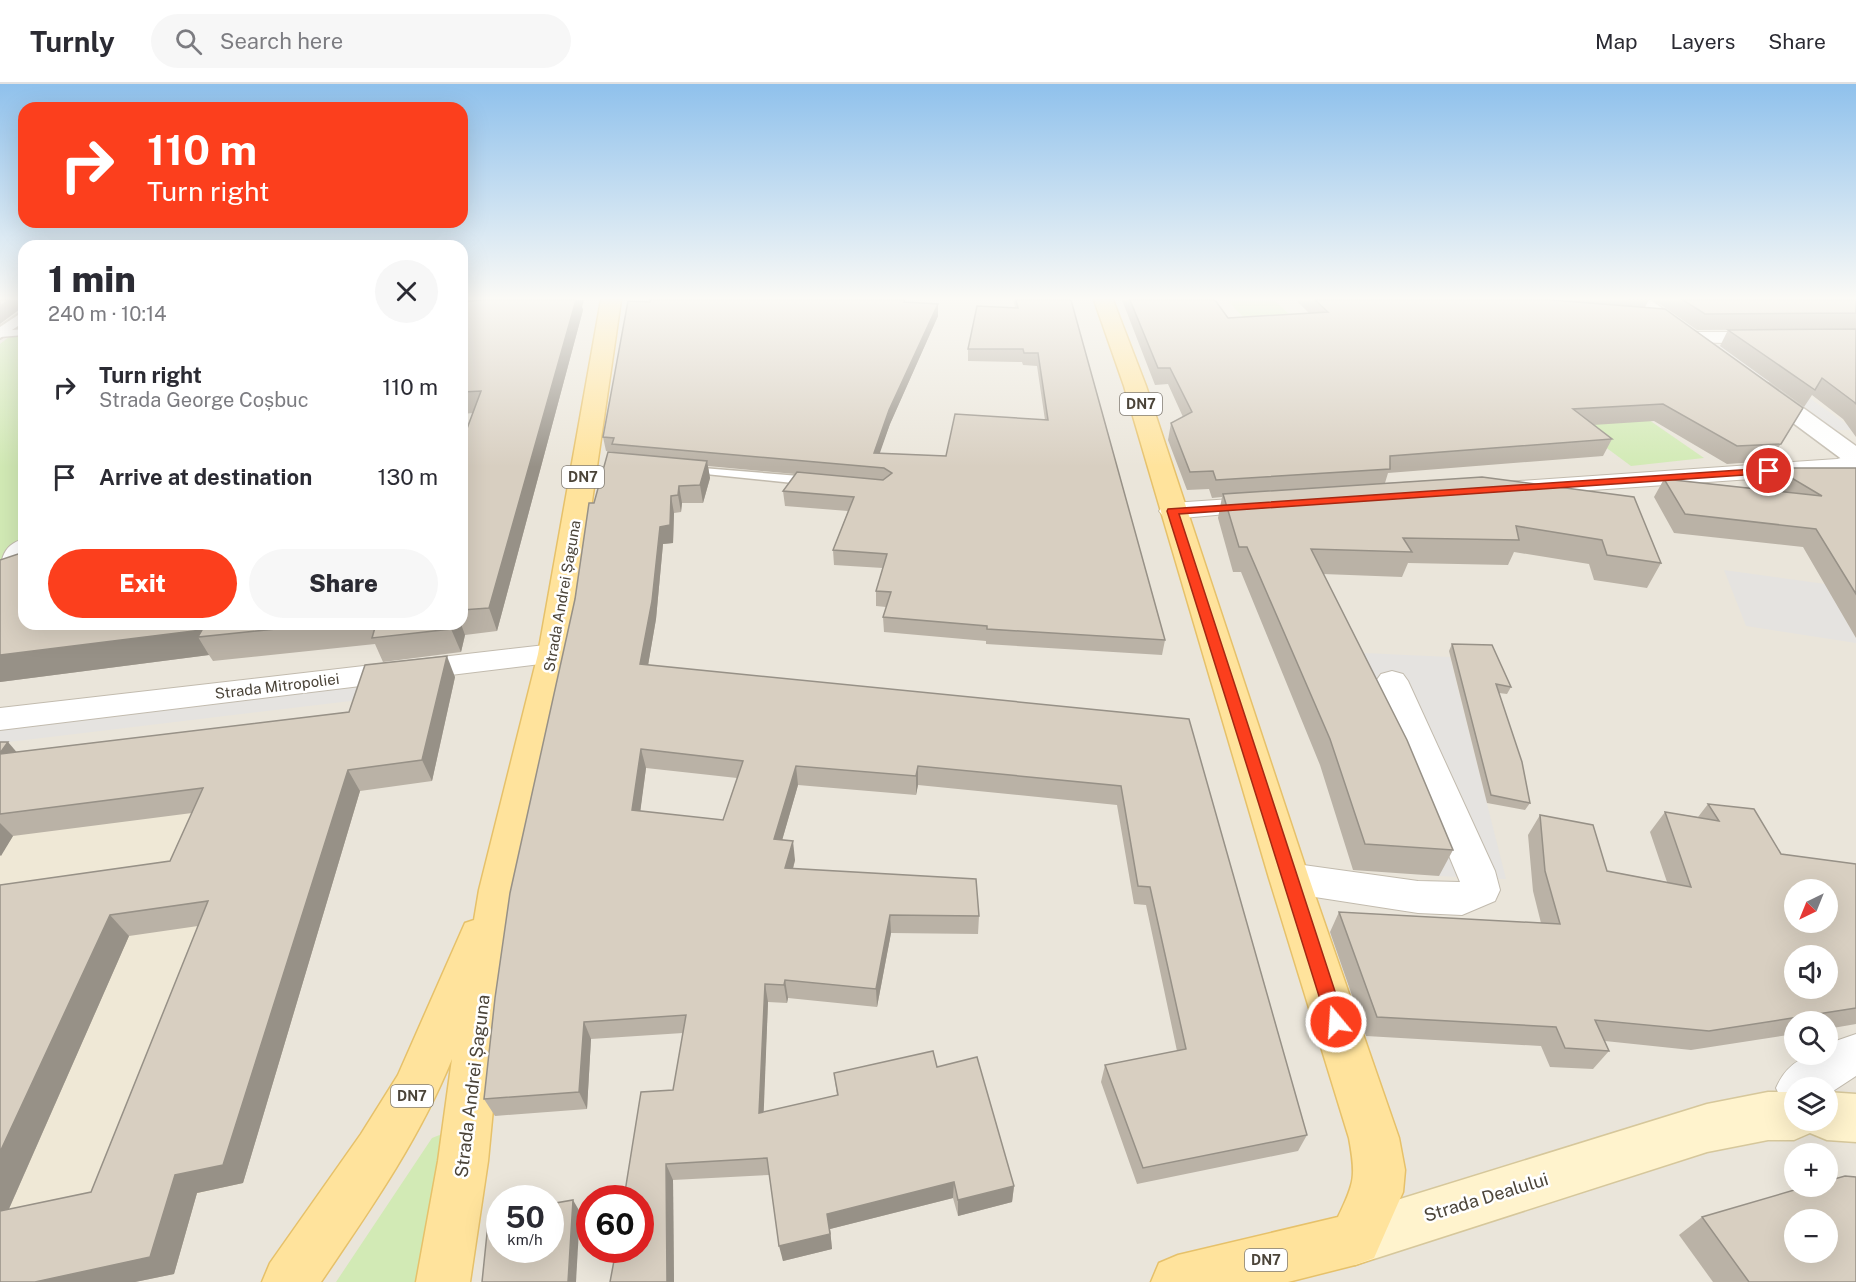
<!DOCTYPE html>
<html lang="en">
<head>
<meta charset="utf-8">
<style>
	:root { --surface:#fff; --page:#f7f7f7; --text:#2b2b33; --muted:#7c7c81; --line:#e1e1e2; --accent:#fc3f1d }
	body { margin:0; font-family:"Public Sans",sans-serif; background:var(--page); color:var(--text); height:100vh; display:flex; flex-direction:column; font-size:22px; white-space:nowrap }
	* { box-sizing:border-box; margin:0 }
	p { font-size:20px; color:var(--muted) }
	.icon { flex:none; width:33px; height:33px; fill:none; stroke:currentColor; stroke-width:2; stroke-linecap:round; stroke-linejoin:round }
	.map { position:relative; flex:1; overflow:hidden }
	.panel { position:absolute; left:18px; top:156px; width:450px; height:390px; display:flex; flex-direction:column; background:var(--surface); border-radius:18px; box-shadow:0 6px 24px #0002 }
	.panel>* { flex:none }
	.guide { position:absolute; left:18px; top:18px; width:450px; height:126px; border-radius:18px; box-shadow:0 6px 24px #0002; background:#fc3f1d; color:#fff; overflow:hidden }
	.needle { width:39px; rotate:223deg }
	.controls { position:absolute; left:1784px; top:795px; display:grid; gap:12px }
	.controls a { display:grid; place-items:center; width:54px; height:54px; border-radius:50%; background:var(--surface); box-shadow:0 6px 24px #0002; font-size:30px }
	.speed { position:absolute; left:486px; top:1101px; display:flex; gap:12px; font-size:30px; font-weight:700; text-align:center }
	.speed>* { display:grid; place-content:center; width:78px; height:78px; border-radius:50%; background:var(--surface); box-shadow:0 6px 24px #0002; line-height:1 }
	.speed small { font-size:15px; font-weight:400 }
	.speed .limit { border:9px solid #d22; background:#fff; color:#111 }
	.pin { position:absolute; display:grid; place-items:center; width:51px; height:51px; color:#fff; margin:-26px; border:3px solid #fff; border-radius:50%; box-shadow:0 2px 6px #0007 }
	.me { position:absolute; width:66px; margin:-33px; rotate:342deg; stroke-linejoin:round; filter:drop-shadow(0 0 4px #0008) }
	.turn { display:flex; align-items:center; gap:21px; height:126px; padding:0 30px; font-size:27px }
	.turn .icon { width:78px; height:78px; stroke-width:2.5 }
	.turn b { display:block; font-size:42px; line-height:51px }
	.round { display:grid; place-items:center; flex:none; width:63px; height:63px; border-radius:32px; background:var(--page) }
	.headline { display:flex; align-items:center; justify-content:space-between; height:102px; padding:0 30px }
	h1 { font-size:36px; font-weight:800; line-height:45px }
	.primary-button { display:flex; gap:12px; margin-top:auto; padding:12px 30px }
	.primary-button a { flex:1; height:69px; border-radius:36px; background:var(--accent); color:#fff; font-size:24px; font-weight:800; line-height:69px; text-align:center }
	.primary-button a+a { background:var(--page); color:var(--text) }
	ul { padding:0; list-style:none }
	li { display:flex; align-items:center; gap:18px; height:90px; padding:0 30px }
	li div { flex:1 }
	li b { display:block; font-size:22px }
	li em { font-style:normal }
	header { display:flex; align-items:center; gap:36px; box-sizing:border-box; height:84px; padding:0 30px; background:var(--surface); border-bottom:2px solid var(--line) }
	header strong { font-size:28px }
	nav { display:flex; gap:33px; margin-inline-start:auto; font-size:21px }
	.search { width:420px; height:54px; background:var(--page); display:flex; align-items:center; gap:15px; box-sizing:border-box; padding:0 21px; border-radius:33px; color:var(--muted); font-size:22px }
	.map>svg:first-child { display:block }
	.residential { fill:#eae5da; fill-rule:evenodd }
	.education { fill:#efe8d6 }
	.green { fill:#d2eab5 }
	.parking { fill:#e5e3e0 }
	.lines { fill:none; stroke-linecap:round; stroke-linejoin:round }
	.service-casing { stroke:#c2bbae; stroke-width:3 }
	.pedestrian-casing { stroke:#c2bbae; stroke-width:4 }
	.minor-casing { stroke:#c2bbae; stroke-width:2 }
	.tertiary-casing { stroke:#c2bbae; stroke-width:3 }
	.secondary-casing { stroke:#d6c79b; stroke-width:3 }
	.primary-casing { stroke:#e6c16a; stroke-width:3 }
	.service { fill:#fff; fill-rule:evenodd }
	.pedestrian { fill:#fff; fill-rule:evenodd }
	.minor { fill:#fff; fill-rule:evenodd }
	.tertiary { fill:#fff; fill-rule:evenodd }
	.secondary { fill:#fff3cd; fill-rule:evenodd }
	.primary { fill:#ffe39c; fill-rule:evenodd }
	.wall { fill:#bab2a6; fill-rule:evenodd }
	.shaded-wall { fill:#979187 }
	.building { fill:#d8cfc1; stroke:#979187; stroke-width:1.5; fill-rule:evenodd }
	.route { fill:#fc3f1d; stroke:#a42913; stroke-width:1.5 }
	.labels { text-anchor:middle; dominant-baseline:central; stroke-width:5; stroke-linejoin:round; paint-order:stroke }
	.shield { fill:#fff; stroke:#817c74; stroke-width:1.5 }
	.shield-label { font-size:14px; font-weight:bold; fill:#4b4439 }
	.street-label { font-size:15px; fill:#4b4439; stroke:#fff }
	.near-street-label { font-size:18px; fill:#4b4439; stroke:#fff }
</style>
</head>
<body>
<header>
<strong>Turnly</strong>
<div class="search"><svg class="icon" aria-label="search" viewBox="0 0 24 24"><circle cx="10" cy="10" r="6"/><path d="M15 15l6 6"/></svg>Search here</div>
<nav><a>Map</a><a>Layers</a><a>Share</a></nav>
</header>
<div class="map">
<svg width="1856" height="1198" viewBox="0 0 1856 1198">
	<rect width="100%" height="100%" fill="#f6f3ec"/>
	<!-- residential -->
	<path class="residential" d="M0,216h24v324h438v-324h1394v982h-1856zM1794,806h33v32h-33zM1794,872h33v32h-33zM1794,938h33v32h-33zM1794,1004h33v32h-33zM1794,1070h33v32h-33zM500,1114h50v52h-50zM590,1114h50v52h-50zM1794,1136h33v32h-33z"/>
	<!-- education -->
	<path class="education" d="M0,685l360,22 -117,392 -46,11 -23,80 -39,8h-135z"/>
	<!-- green -->
	<g class="green">
		<path d="M1227,216h47l28,26 -47,3z"/>
		<path d="M24,241v209l-24,30v-220z"/>
		<path d="M1558,328l91,8 55,38 -73,8z"/>
		<path d="M442,1050l-18,148h-88l96,-144z"/>
	</g>
	<!-- parking -->
	<g class="parking">
		<path d="M1717,261h17l121,85h-20z"/>
		<path d="M1724,486l101,14 31,54v5l-110,-17z"/>
		<path d="M1342,568l108,5 56,222 -67,-3z"/>
		<path d="M382,594l-6,20 -376,45v-20z"/>
	</g>
	<g class="lines">
		<!-- service casing -->
		<g class="service-casing">
			<g id="service">
				<path d="M24,245v6l-24,2v-6z"/>
				<path d="M690,383l122,10 6,4 -6,4 -126,-13 -2,-2z"/>
			</g>
		</g>
		<!-- pedestrian casing -->
		<g class="pedestrian-casing">
			<path id="pedestrian" d="M24,227v11l-24,16v-11z"/>
		</g>
		<!-- minor casing -->
		<g class="minor-casing">
			<g id="minor">
				<path d="M1693,248h72l7,2 3,4 -3,4 -7,2 -79,-2 -3,-4 3,-4z"/>
				<path d="M1856,370v15l-17,4 -333,23 -9,-2 -3,-5 3,-5 9,-2 331,-23z"/>
				<path d="M1261,413l9,3 4,5 -4,5 -98,9 -9,-3 -4,-5 4,-5 9,-3z"/>
				<path d="M24,455c0,21 0,40 -24,46 0,-21 0,-40 24,-46z"/>
				<path d="M554,560l11,3 4,7 -4,7 -565,69v-22z"/>
				<path d="M1392,587l11,3 5,7 87,190 5,19 -5,11 -33,14 -44,-2 -129,-20 -13,-4 -6,-11 6,-11 13,-4 129,18 42,1 -84,-201 5,-7z"/>
				<path d="M1856,950v42l-29,19v-7h-33v20l-11,-5 -7,-15c10,-23 26,-34 51,-34v-10z"/>
			</g>
		</g>
		<!-- tertiary casing -->
		<g class="tertiary-casing">
			<g id="tertiary">
				<path d="M1629,216h22l45,34 -3,4 -7,2 -7,-2z"/>
				<path d="M1762,298l8,2 86,62v19l-9,-2 -93,-69 -3,-5 3,-5z"/>
			</g>
		</g>
		<!-- secondary casing -->
		<g class="secondary-casing">
			<path id="secondary" d="M1768,1008h26v28h33v-28l29,2v48l-29,-2 -17,-7 -16,7h-26l-61,12 -352,113 -19,-7 -7,-19 7,-19 19,-7 352,-109z"/>
		</g>
		<!-- primary casing -->
		<g class="primary-casing">
			<g id="primary">
				<path d="M601,216h20l-51,354 -51,236 -17,126 -14,145 -18,121h-54l22,-121 14,-102c-33,81 -82,151 -131,223h-59l8,-19 91,-129 37,-59 67,-152 9,-3 5,-30 59,-236z"/>
				<path d="M1094,216h19l33,86 163,492 90,260 6,32 -2,22 -29,66 -19,7 -67,17h-137l8,-19 19,-8 160,-38c17,-35 18,-41 11,-79l-80,-260 -145,-492z"/>
			</g>
		</g>
		<!-- service -->
		<use href="#service" class="service"/>
		<!-- pedestrian -->
		<use href="#pedestrian" class="pedestrian"/>
		<!-- minor -->
		<use href="#minor" class="minor"/>
		<!-- tertiary -->
		<use href="#tertiary" class="tertiary"/>
		<!-- secondary -->
		<use href="#secondary" class="secondary"/>
		<!-- primary -->
		<use href="#primary" class="primary"/>
	</g>
	<!-- wall -->
	<g class="wall">
		<path d="M462,216l120,7 1,3 -86,321 -32,4 -4,17 -78,10 -8,-18 -162,17 -4,-6 -209,27v-122l24,64h438v-182l11,-29 -11,1z"/>
		<path d="M1013,216h58l94,340 -3,15 -176,-11v-3l-102,-9 -1,-15 3,-10 -10,-1v-15l7,-23 -49,-3 -1,-15 15,-39 -63,-5 -2,-15 12,-17 -87,-8 2,12 -7,25h-21l-1,9 -7,1 -1,30 -10,1 -7,75 -8,46 541,54 118,416 -9,16 -161,33 -36,-102 4,-17 72,-14 -31,-146 -12,-1 -17,-99 -199,-20 -2,10 -118,-10 -16,55 13,20 -2,9 186,47 -1,18 -87,-1 -14,74 -89,-9 -1,5 -19,-1 -5,110 74,-17 -3,-22 103,-6 77,119 -2,16 -54,14 -5,-18 -123,31 2,20 -49,12 -14,-86 -96,5 1,102h-64l63,-192 10,-57 -92,6 -4,70 -92,7 -11,-17 110,-596 20,-51 -8,-1 -3,-14 47,-135h259l29,14 -48,108 -11,29 67,3 99,-36 -8,-54 -14,-1 -1,-3 -54,-1v-12l47,-42zM646,684l91,10 -14,42 -83,-9z"/>
		<path d="M1122,216h93l13,18 81,-5 -11,-11v-2h351l-4,7 158,101 -33,53 -43,3 -73,-43 -61,4 19,14 -9,17 -215,17 -3,10 97,-6 179,86 -14,25 -53,-8 -5,-16 -75,-12 -6,13 -100,-2 -6,14 -79,-3 130,276 -14,26 -86,-6 -33,-105 -79,-193h-8l-15,-54 4,-21 -10,1 -3,-9 -22,1 -19,-50 3,-17 12,-6 -15,-33 -13,1z"/>
		<path d="M1654,216h202v29l-159,1z"/>
		<path d="M1856,245v108l-13,-18 -31,-24 -8,12 -84,-61 8,-16z"/>
		<path d="M1775,384h81v170l-53,-91 -129,-14 -20,-36 10,-18 106,11 -7,-4z"/>
		<path d="M1452,560l59,43 -4,7 -8,-1 31,110 -5,7 -38,-7 -38,-152z"/>
		<path d="M455,593l-23,104 -72,10 -117,392 -46,10 -23,81 -39,8h-135v-397l170,-24 22,-48 -179,23 -13,20v-114l16,10 333,-40zM198,842l-107,266 -82,17 120,-273z"/>
		<path d="M1708,720l73,50 75,10v160l-29,5v-7h-33v12l-103,16 -86,-9 4,10 -16,18 -43,-2 -9,-21 -175,-10 -36,-104 9,-20 202,11 -8,-32 -5,-56 12,-20 67,56 60,11 -17,-50 15,-20 33,5z"/>
		<path d="M1702,1133l154,65h-143l-34,-47z"/>
	</g>
	<!-- shaded-wall -->
	<g class="shaded-wall">
		<path d="M9,216h15v6l-24,18v-18z"/>
		<path d="M462,216h36l-36,11z"/>
		<path d="M576,216h8l-2,7 1,3 -86,321 -8,-23z"/>
		<path d="M938,220v12l-48,108 -15,43 -1,-14 15,-43z"/>
		<path d="M707,377l3,17 -7,25 -3,-18z"/>
		<path d="M679,402l3,17 -1,9 -3,-17z"/>
		<path d="M671,412l3,17 -1,30 -10,1 -7,75 -11,64 -5,-19 20,-137z"/>
		<path d="M452,540h9l4,11 -4,17 -10,-23z"/>
		<path d="M202,546l-4,7 11,18 -209,27v-27z"/>
		<path d="M447,572l8,21 -23,104 -10,-21z"/>
		<path d="M8,658l18,21 -26,-8v-2z"/>
		<path d="M641,665l5,19 -8,61 -6,-19z"/>
		<path d="M796,682l2,19 -21,73 -3,-19z"/>
		<path d="M918,682v19l-2,10v-19z"/>
		<path d="M348,686l12,21 -117,392 -46,10 -23,81 -39,8h-100l140,-107z"/>
		<path d="M0,739l13,13 -12,20 -1,-1z"/>
		<path d="M793,757l2,19 -7,27 -3,-19z"/>
		<path d="M110,831l19,21 -129,293v-77z"/>
		<path d="M890,831l1,18 -14,74 -1,-18z"/>
		<path d="M785,896l3,18 -1,5 -3,-18z"/>
		<path d="M765,900l3,18 -5,128 -4,-17z"/>
		<path d="M584,938l7,17 -4,70 -8,-17z"/>
		<path d="M666,1080l7,16 1,102h-7z"/>
		<path d="M954,1098l-1,16 -123,31 2,20 -49,12 -4,-15 48,-32z"/>
		<path d="M1014,1102l-2,16 -54,14v-16z"/>
		<path d="M573,1116l7,12 -4,70h-8z"/>
	</g>
	<!-- building -->
	<g class="building">
		<path d="M0,216h9l-9,6z"/>
		<path d="M483,216h93l-87,308 -27,2v-168l19,-51 -19,1v-19l5,-15h-5v-56z"/>
		<path d="M650,216h255l-1,2 34,2 -49,106 -15,43 72,3 9,-42 93,6 -10,-67h-14l-1,-4h-55l9,-43 41,2 -2,-8h55l94,340 -178,-11v-3l-104,-9 8,-25 -15,-1 11,-37 -54,-4 21,-53 -71,-6 14,-19 86,8 9,-7 -8,-5 -272,-24 2,-6 -11,-1 25,-136 22,1z"/>
		<path d="M1130,216h85l13,18 100,-6 -13,-12h236l114,9 138,99 -22,36 -44,2 -74,-42 -90,5 39,30 -222,17v13l-174,11 -3,-9 -23,1 -19,-49 21,-11 -22,-44h-12z"/>
		<path d="M1683,216h173v13l-151,1z"/>
		<path d="M1856,245v75l-2,-2 -32,-24 -7,12 -87,-60z"/>
		<path d="M608,368l99,9 -7,24 -21,1 -1,9 -7,1 -1,29 -10,2 -8,74 -12,63 549,55 118,416 -164,33 -38,-103 81,-16 -36,-162 -12,-1 -17,-100 -203,-20 -2,10 -120,-10 -22,73 19,2 -8,27 191,11 3,37 -89,-1 -14,74 -91,-9 -1,5 -19,-1 -6,129 79,-18 -4,-22 99,-22 4,16 40,-10 37,129 -56,14 -4,-18 -127,32 3,20 -51,12 -12,-88 -101,6 1,118h-57l6,-32h24v-52h-16l17,-106 32,-2 13,-75 -102,7 -5,70 -95,7 11,-101 15,-105 65,-294 14,-96h5zM641,665l102,12 -20,59 -91,-10z"/>
		<path d="M1775,384h81v126l-40,-65 -131,-15 -21,-35 158,17z"/>
		<path d="M1482,393l152,20 27,66 -54,-8 -5,-15 -86,-14 3,14 -116,-2 9,14 -101,-3 96,191 46,110 -88,-6 -35,-105 -83,-192h-8l-16,-53z"/>
		<path d="M24,468v72h301l-127,13 4,-7 -202,25v-95z"/>
		<path d="M376,540h76l-1,5 -79,9z"/>
		<path d="M1452,560l40,1 19,42 -15,-3 26,78 8,41 -39,-8z"/>
		<path d="M447,572l-25,104 -74,10 -125,395 -48,10 -25,82 -115,25h-35v-71l91,-19 117,-291 -98,14 -110,237v-267l170,-24 33,-73 -203,26v-60l349,-42 16,-47z"/>
		<path d="M0,658h8l-8,11z"/>
		<path d="M1708,720l46,5 27,45 75,10v144l-147,23 -114,-11 14,31 -44,-3 -9,-21 -179,-10 -38,-105 221,12 -15,-53 -5,-56 53,10 14,46 84,16 -26,-75 54,9zM1794,806h33v32h-33zM1794,872h33v32h-33z"/>
		<path d="M1845,1092l11,1v105h-107l-47,-65 106,-31h19v-5zM1794,1136h33v32h-33z"/>
		<path d="M573,1116l-5,82h-86l7,-68 11,-1v37h50v-46z"/>
	</g>
	<!-- sky -->
	<linearGradient id="sky" x2="0" y2="1"><stop stop-color="#8fc1ec"/><stop offset="0.56" stop-color="#fbfaf6"/><stop offset="1" stop-color="#fbfaf6" stop-opacity="0"/></linearGradient>
	<rect width="1856" height="383" fill="url(#sky)"/>
	<!-- route -->
	<path class="route" d="M1769,384l5,3 -1,2 -594,41 166,508 -2,6 -7,2 -7,-2 -162,-517 1,-2z"/>
	<g class="labels">
		<!-- shield labels -->
		<g class="shield">
			<rect x="1120" y="309" width="42" height="22" rx="4.5"/>
			<rect x="562" y="382" width="42" height="22" rx="4.5"/>
			<rect x="391" y="1001" width="42" height="22" rx="4.5"/>
			<rect x="1245" y="1165" width="42" height="22" rx="4.5"/>
		</g>
		<g class="shield-label">
			<text x="1141" y="320">DN7</text>
			<text x="583" y="393">DN7</text>
			<text x="412" y="1012">DN7</text>
			<text x="1266" y="1176">DN7</text>
		</g>
		<!-- street labels -->
		<g class="street-label">
			<text transform="translate(562 512) rotate(-80)">Strada Andrei Șaguna</text>
			<text transform="translate(277 602) rotate(-7)">Strada Mitropoliei</text>
		</g>
		<!-- near-street labels -->
		<g class="near-street-label">
			<text transform="translate(472 1002) rotate(-83)">Strada Andrei Șaguna</text>
			<text transform="translate(1486 1113) rotate(-17)">Strada Dealului</text>
		</g>
	</g>
</svg>
<div class="controls">
<a><svg class="needle" viewBox="-14 -14 28 28"><path d="M0-13l5 13h-10z" fill="#e53935"/><path d="M0 13l5-13h-10z" fill="#7c7c81"/></svg></a>
<a><svg class="icon" aria-label="sound" viewBox="0 0 24 24"><path d="M4 9h4l5-4v14l-5-4H4zM17 9q2 3 0 6"/></svg></a>
<a><svg class="icon" aria-label="search" viewBox="0 0 24 24"><circle cx="10" cy="10" r="6"/><path d="M15 15l6 6"/></svg></a>
<a><svg class="icon" aria-label="layers" viewBox="0 0 24 24"><path d="M12 4l9 5-9 5-9-5zM3 14l9 5 9-5"/></svg></a>
<a>+</a>
<a>−</a>
</div>
<div class="speed"><div>50<small>km/h</small></div><div class="limit">60</div></div>
<div class="pin" style="left:1769px;top:387px;background:#d93025"><svg class="icon" aria-label="arrive" viewBox="0 0 24 24"><path d="M6 21V4h12l-3 4 3 4H6"/></svg></div>
<svg class="me" style="left:1336px;top:938px" viewBox="-20 -20 40 40"><circle r="17" fill="#fc3f1d" stroke="#fff" stroke-width="3"/><path d="M0-11L8 9 0 5-8 9z" fill="#fff"/></svg>
<div class="guide">
<div class="turn"><svg class="icon" aria-label="right" viewBox="0 0 24 24"><path d="M7 20v-9h11M14 6l5 5-5 5"/></svg><div><b>110 m</b>Turn right</div></div>
</div>
<section class="panel">
<div class="headline"><div><h1>1 min</h1><p>240 m · 10:14</p></div><a class="round"><svg class="icon" aria-label="close" viewBox="0 0 24 24"><path d="M6 6l12 12M18 6L6 18"/></svg></a></div>
<ul>
<li><svg class="icon" aria-label="right" viewBox="0 0 24 24"><path d="M7 20v-9h11M14 6l5 5-5 5"/></svg><div><b>Turn right</b><p>Strada George Coșbuc</p></div><em>110 m</em></li>
<li><svg class="icon" aria-label="arrive" viewBox="0 0 24 24"><path d="M6 21V4h12l-3 4 3 4H6"/></svg><div><b>Arrive at destination</b></div><em>130 m</em></li>
</ul>
<div class="primary-button"><a>Exit</a><a>Share</a></div>
</section>
</div>
</body>
</html>
